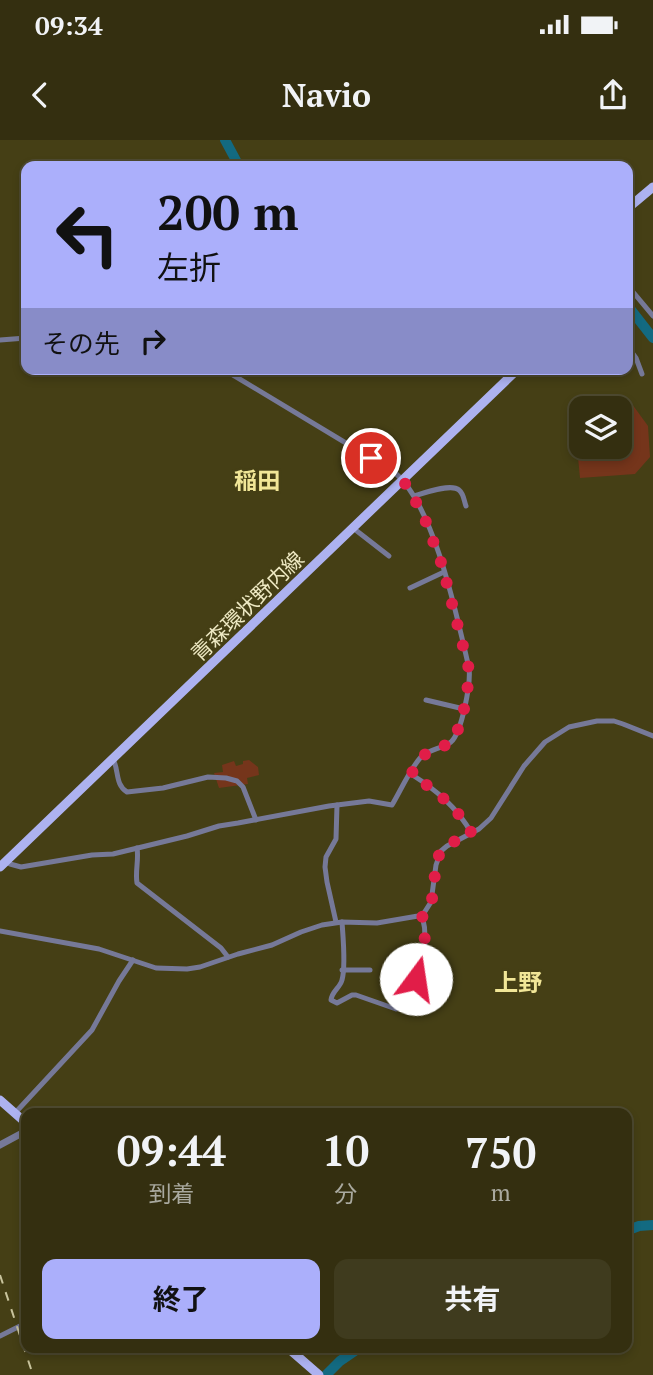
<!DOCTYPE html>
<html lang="ja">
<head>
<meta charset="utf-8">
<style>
	:root { --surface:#342f10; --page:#3f3b1e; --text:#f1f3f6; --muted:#a9a99f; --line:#4e4a30; --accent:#abaffb }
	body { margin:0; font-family:"PT Serif","Noto Sans JP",serif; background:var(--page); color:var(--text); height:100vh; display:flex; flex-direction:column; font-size:26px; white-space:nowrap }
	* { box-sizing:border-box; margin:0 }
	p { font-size:23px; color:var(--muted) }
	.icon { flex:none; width:38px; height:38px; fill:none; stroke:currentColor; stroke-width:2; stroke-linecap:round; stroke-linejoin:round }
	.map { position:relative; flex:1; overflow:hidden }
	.details { position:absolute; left:21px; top:968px; width:611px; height:245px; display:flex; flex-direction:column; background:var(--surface); border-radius:14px; box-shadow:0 4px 10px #0003,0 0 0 2px var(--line) }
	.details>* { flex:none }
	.guide { position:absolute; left:21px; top:21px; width:612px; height:214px; border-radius:14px; box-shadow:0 4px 10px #0003,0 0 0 2px var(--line); background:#abaffb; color:#111; overflow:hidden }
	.fabs { position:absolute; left:569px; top:256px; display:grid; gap:14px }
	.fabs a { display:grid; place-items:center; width:63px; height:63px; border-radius:14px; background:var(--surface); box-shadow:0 4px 10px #0003,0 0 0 2px var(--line); font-size:35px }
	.pin { position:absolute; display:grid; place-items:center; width:60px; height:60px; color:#fff; margin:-30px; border:4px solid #fff; border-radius:50%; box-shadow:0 2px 7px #0007 }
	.me { position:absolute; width:77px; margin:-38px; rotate:14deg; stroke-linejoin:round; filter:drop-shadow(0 0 5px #0008) }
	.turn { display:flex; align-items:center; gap:24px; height:147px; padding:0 21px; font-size:32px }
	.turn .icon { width:91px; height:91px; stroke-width:2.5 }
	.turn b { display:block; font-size:49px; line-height:60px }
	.then { display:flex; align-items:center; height:66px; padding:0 21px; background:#0003; gap:14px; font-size:26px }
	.eta { display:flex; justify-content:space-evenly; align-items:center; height:119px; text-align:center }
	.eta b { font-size:42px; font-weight:700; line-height:49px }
	.primary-button { display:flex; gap:14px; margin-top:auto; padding:14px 21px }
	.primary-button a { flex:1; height:80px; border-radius:14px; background:var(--accent); color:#111; font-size:28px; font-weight:700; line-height:80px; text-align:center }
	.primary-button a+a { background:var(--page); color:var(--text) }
	.status { display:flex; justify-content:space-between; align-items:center; height:49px; padding:0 35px; background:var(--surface); direction:ltr }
	.status svg { height:19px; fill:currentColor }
	header { display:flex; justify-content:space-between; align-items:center; height:91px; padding:0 21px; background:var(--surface); font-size:32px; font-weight:700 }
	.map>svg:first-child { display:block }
	.green { fill:#75351b; fill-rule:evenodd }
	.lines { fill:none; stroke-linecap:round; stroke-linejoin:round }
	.river { stroke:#136a81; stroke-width:10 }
	.minor { stroke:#767998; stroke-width:5 }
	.tertiary { stroke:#767998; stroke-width:7 }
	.primary { stroke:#adb2f0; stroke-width:9 }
	.rail { stroke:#c9c49d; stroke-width:2; stroke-dasharray:9 9; stroke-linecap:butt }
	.route { stroke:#e11d48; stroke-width:12; stroke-dasharray:0 21.6 }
	.labels { text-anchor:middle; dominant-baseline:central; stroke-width:5; stroke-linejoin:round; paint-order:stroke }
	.street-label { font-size:21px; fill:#eee9c3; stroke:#453f15 }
	.neighbourhood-label { font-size:23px; font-weight:bold; fill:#f1e697; stroke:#453f15 }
	.quarter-label { font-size:24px; font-weight:bold; fill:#f1e697; stroke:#453f15 }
</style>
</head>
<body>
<div class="status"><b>09:34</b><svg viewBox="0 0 49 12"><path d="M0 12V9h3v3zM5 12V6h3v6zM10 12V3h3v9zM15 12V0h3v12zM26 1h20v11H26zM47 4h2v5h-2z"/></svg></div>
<header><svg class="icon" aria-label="back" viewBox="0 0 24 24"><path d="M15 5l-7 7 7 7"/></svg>Navio<svg class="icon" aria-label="share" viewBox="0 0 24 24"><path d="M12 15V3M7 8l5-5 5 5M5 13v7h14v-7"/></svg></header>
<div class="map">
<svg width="653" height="1235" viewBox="0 0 653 1235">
	<rect width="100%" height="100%" fill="#453f15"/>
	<!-- green -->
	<g class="green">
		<path d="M632,264l16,22 2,31 -15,17 -55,4 -7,-73zM581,268h39v38h-39z"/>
		<path d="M249,620l9,7 1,8 -12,3 1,6 -29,4 -5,-15 9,-1 -1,-7 12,-4 2,5 7,-2v-3z"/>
	</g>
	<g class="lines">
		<!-- river -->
		<g class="river">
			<path d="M225,0l14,26"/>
			<path d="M628,166l25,32"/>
			<path d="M626,1091l13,-5 14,-1"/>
			<path d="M326,1235l14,-14 19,-13"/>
		</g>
		<!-- minor -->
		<g class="minor">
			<path d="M628,146l25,30"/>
			<path d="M0,200l26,-2"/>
			<path d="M628,207l8,11 6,16"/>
			<path d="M414,356c10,-3 37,-13 45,-6 5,4 5,11 7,16"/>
			<path d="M353,388l36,28"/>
			<path d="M410,448l34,-16"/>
			<path d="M426,560l38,9"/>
			<path d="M113,619c6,11 2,26 14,33l36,-4 45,-11 18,1 11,3 6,6 13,33"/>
			<path d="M411,634c25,16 46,33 61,60"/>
			<path d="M137,708c2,12 -2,23 0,35l84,65 7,9"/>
			<path d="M6,722l4,2 11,3 71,-12 21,-1 74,-18 32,-10 19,-3 91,-17 40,-5 23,4c9,-15 18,-36 29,-48 8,-8 21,-8 30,-15 11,-10 20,-59 18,-74 -12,-51 -35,-164 -75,-196l-171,-103"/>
			<path d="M336,782l-9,-40 -2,-15 1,-10 10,-18 1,-34"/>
			<path d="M342,782c1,15 4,44 0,58 -2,8 -10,11 -11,20l6,3 15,-8h4l40,14c21,-28 36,-58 26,-94"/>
			<path d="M0,791l99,18 57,19 31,1 13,-2 38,-13 34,-9 29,-13 21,-7 20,-3 35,1 41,-7 6,-3 7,-11 5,-37 5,-14 6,-5 32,-17 12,-11 33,-52 21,-24 24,-15 28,-6h17l9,3 30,12"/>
			<path d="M342,830h28"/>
			<path d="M15,973l77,-83 27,-49 14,-21"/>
			<path d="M0,1196l26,-13"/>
		</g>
		<!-- tertiary -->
		<path class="tertiary" d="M0,1005l26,-14"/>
		<!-- primary -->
		<g class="primary">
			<path d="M628,68l25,-21"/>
			<path d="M0,727l518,-498"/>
			<path d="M0,960l26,23"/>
			<path d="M288,1208l31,27"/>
		</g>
		<!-- rail -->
		<path class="rail" d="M0,1135l33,100"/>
	</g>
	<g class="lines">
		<!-- route -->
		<path class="route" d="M371,318l23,14 9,8 20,34 19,51 28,108 -6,36 -8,27 -10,9 -22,10 -13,19c25,17 46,33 61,60 -8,4 -19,7 -26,12 -14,12 -10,34 -13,49 -2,8 -6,15 -11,20 5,21 3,44 -6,64"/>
	</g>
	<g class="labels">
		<!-- street labels -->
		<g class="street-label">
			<text transform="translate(247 466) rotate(-44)">青森環状野内線</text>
		</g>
		<!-- neighbourhood labels -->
		<g class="neighbourhood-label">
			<text x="257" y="340">稲田</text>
		</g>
		<!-- quarter labels -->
		<g class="quarter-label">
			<text x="518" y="842">上野</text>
		</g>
	</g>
</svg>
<div class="fabs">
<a><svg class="icon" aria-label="layers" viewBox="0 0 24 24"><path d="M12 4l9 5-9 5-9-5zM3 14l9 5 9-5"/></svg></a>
</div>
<div class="pin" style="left:371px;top:318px;background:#d93025"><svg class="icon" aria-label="arrive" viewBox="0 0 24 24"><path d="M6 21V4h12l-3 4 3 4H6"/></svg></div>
<svg class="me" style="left:416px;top:839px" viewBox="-20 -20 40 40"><circle r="19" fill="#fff"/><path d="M0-13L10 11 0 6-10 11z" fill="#e11d48"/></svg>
<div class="guide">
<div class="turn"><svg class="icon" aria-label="left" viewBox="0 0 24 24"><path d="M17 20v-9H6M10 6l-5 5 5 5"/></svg><div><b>200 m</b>左折</div></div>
<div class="then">その先<svg class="icon" aria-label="right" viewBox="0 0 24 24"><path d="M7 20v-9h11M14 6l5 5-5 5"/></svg></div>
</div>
<section class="details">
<div class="eta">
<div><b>09:44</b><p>到着</p></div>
<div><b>10</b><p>分</p></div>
<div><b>750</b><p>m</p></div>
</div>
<div class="primary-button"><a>終了</a><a>共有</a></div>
</section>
</div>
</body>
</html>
